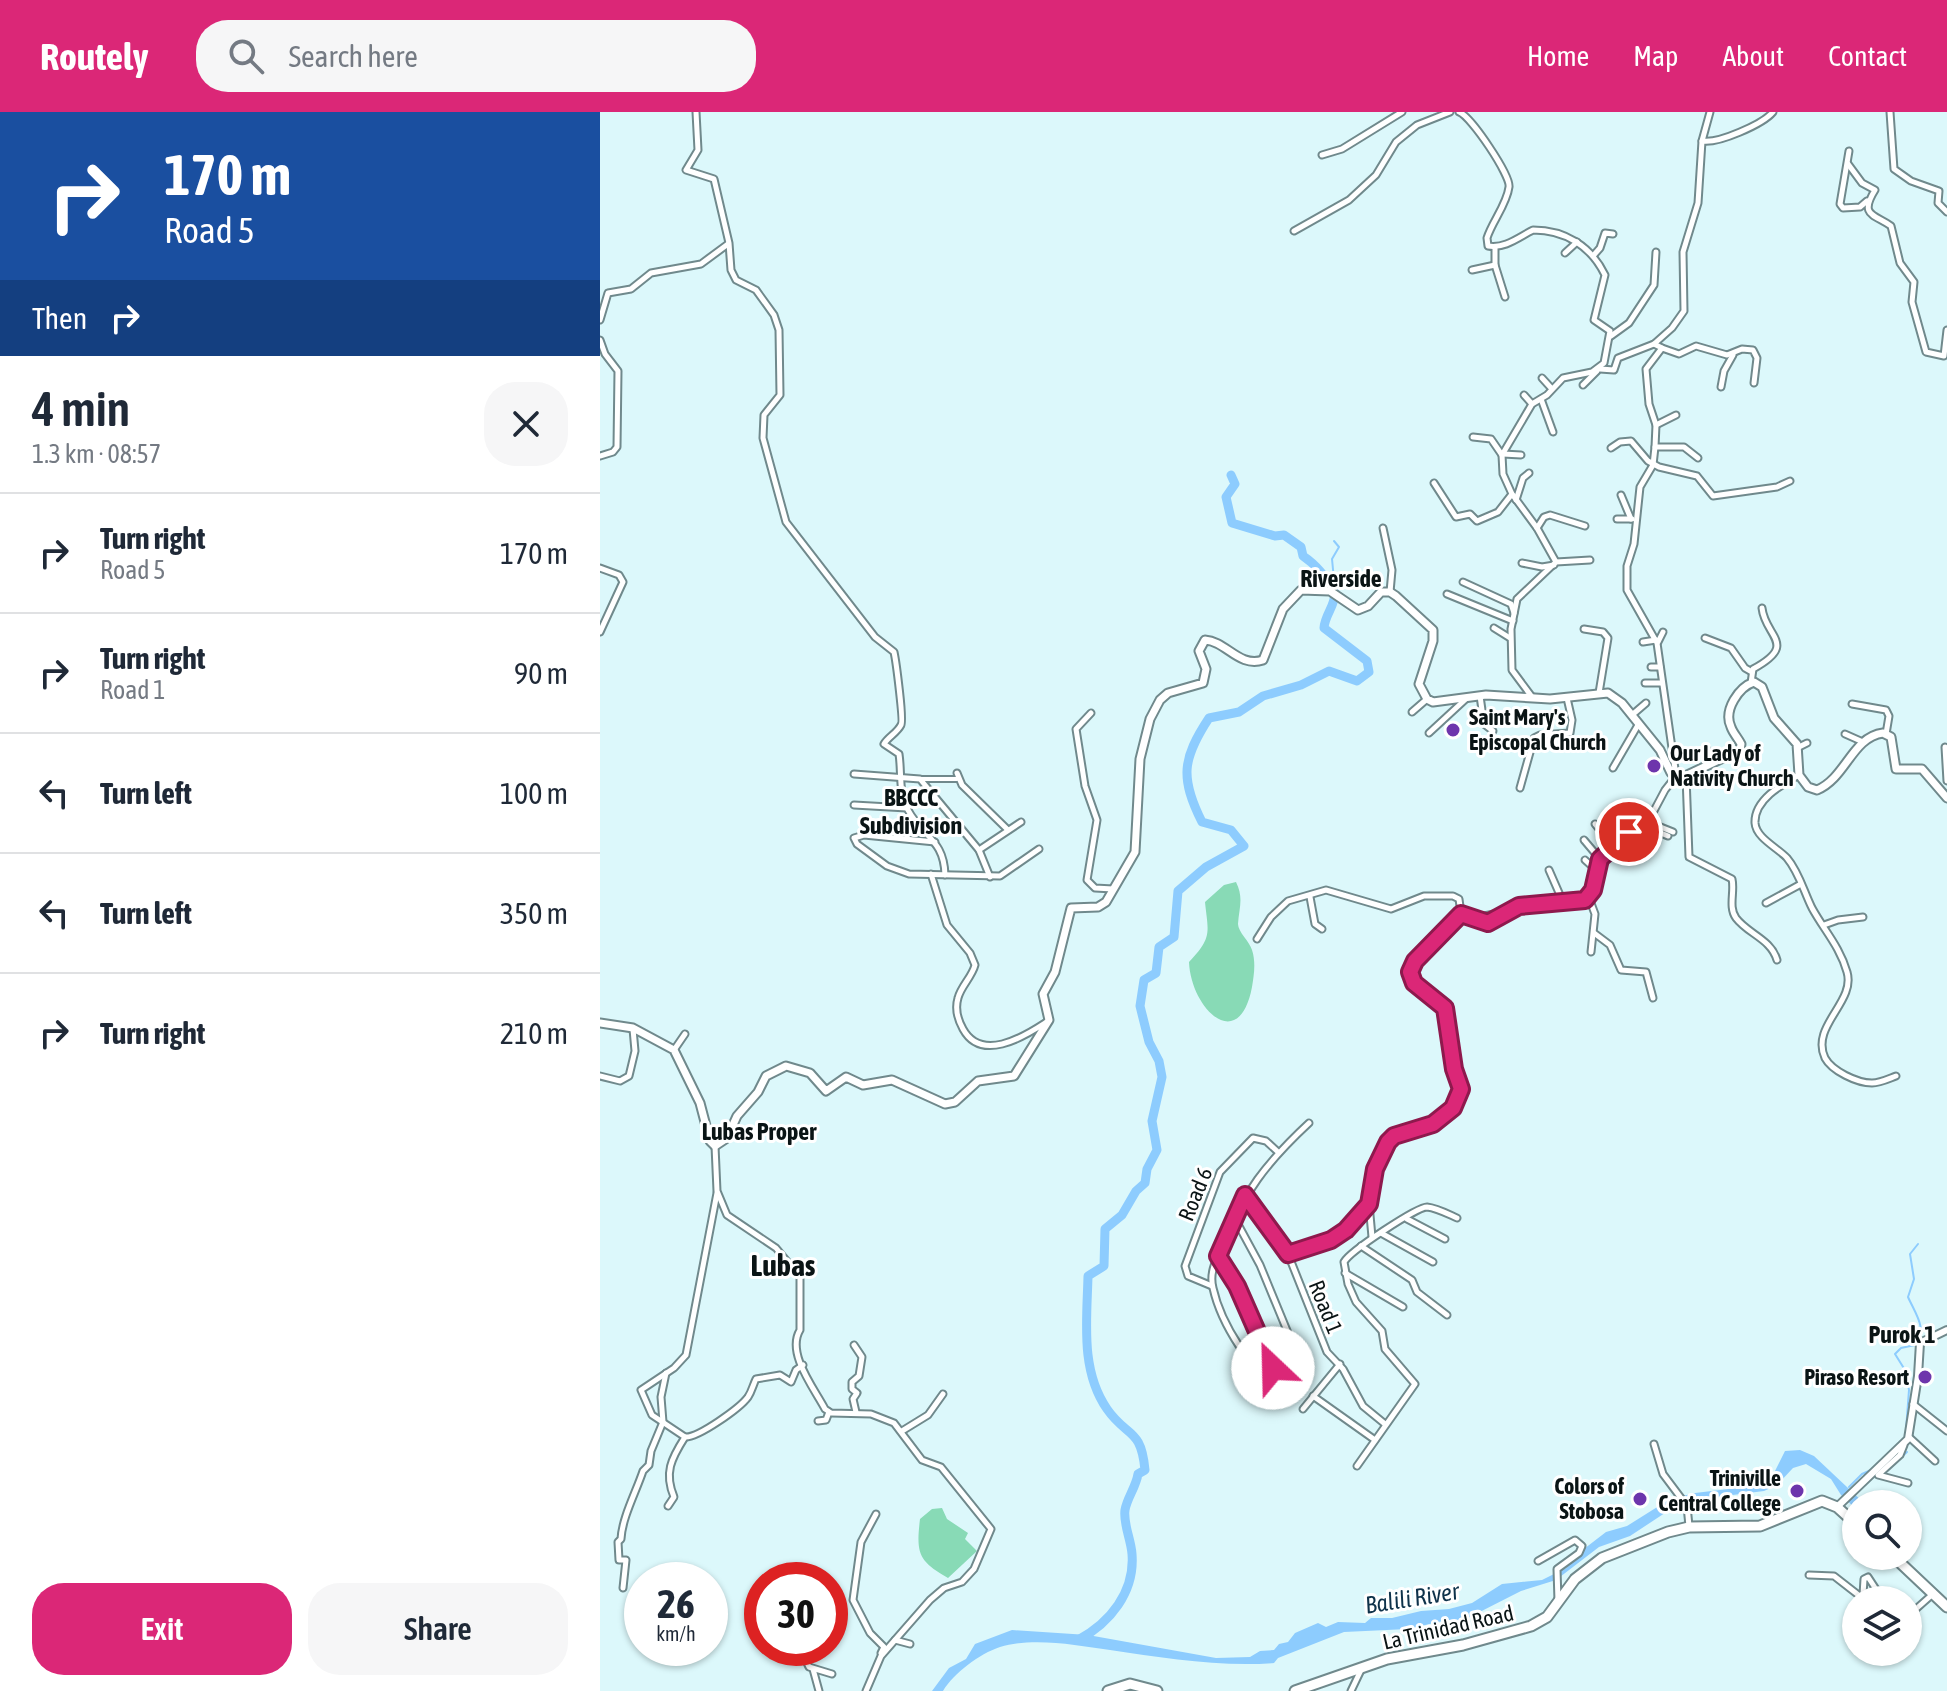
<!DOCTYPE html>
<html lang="en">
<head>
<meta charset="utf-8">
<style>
	:root { --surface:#fff; --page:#f6f6f7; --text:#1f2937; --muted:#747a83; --line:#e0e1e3; --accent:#db2777 }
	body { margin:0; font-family:"Asap Condensed",sans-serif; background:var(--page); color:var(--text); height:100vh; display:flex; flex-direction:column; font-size:30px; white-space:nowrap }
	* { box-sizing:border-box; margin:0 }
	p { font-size:26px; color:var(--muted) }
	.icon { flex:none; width:44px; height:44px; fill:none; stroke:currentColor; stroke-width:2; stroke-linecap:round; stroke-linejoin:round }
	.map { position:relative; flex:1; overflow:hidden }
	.panel { display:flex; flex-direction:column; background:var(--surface); width:600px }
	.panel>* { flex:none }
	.banner { background:#1a4fa0; color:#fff; overflow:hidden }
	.tools { position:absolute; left:1242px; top:1378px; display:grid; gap:16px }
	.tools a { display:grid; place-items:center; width:80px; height:80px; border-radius:50%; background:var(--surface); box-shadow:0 2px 6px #0004; font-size:40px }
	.speed { position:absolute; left:24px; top:1450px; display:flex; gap:16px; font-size:40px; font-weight:700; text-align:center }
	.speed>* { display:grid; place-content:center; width:104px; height:104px; border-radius:50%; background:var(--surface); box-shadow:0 2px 6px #0004; line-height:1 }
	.speed small { font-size:20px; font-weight:400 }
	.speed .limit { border:12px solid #d22; background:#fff; color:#111 }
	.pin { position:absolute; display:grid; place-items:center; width:68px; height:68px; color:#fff; margin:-34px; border:4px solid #fff; border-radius:50%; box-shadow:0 2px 8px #0007 }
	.me { position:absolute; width:88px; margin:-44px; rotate:336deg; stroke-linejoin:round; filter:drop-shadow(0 0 6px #0008) }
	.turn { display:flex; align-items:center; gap:28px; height:168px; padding:0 32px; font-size:36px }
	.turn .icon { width:104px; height:104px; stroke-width:2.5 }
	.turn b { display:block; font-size:56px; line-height:68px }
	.then { display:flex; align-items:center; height:76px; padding:0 32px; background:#0003; gap:16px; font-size:30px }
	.round { display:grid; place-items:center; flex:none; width:84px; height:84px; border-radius:32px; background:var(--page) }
	.overview { display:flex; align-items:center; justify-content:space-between; height:136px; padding:0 32px }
	h1 { font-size:48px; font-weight:600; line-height:60px }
	.cta { display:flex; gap:16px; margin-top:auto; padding:16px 32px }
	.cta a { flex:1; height:92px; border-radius:32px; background:var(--accent); color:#fff; font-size:32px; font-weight:600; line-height:92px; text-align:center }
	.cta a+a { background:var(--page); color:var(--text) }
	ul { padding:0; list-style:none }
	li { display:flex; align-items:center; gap:24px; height:120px; padding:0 32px; border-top:2px solid var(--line) }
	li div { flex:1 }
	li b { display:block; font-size:30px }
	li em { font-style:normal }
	header { display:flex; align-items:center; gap:48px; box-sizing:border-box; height:112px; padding:0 40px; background:var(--accent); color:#fff }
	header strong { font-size:38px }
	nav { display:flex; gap:44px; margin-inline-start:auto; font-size:28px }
	.search { width:560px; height:72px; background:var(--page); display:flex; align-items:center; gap:20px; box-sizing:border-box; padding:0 28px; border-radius:32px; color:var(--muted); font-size:30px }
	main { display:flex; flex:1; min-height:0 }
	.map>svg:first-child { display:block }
	.green { fill:#88dab6 }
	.water { fill:#8dccfe }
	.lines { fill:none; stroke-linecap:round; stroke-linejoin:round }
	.stream { stroke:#8dccfe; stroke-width:2 }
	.river { stroke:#8dccfe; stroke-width:9 }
	.pedestrian-casing { stroke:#70898c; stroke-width:8 }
	.minor-casing { stroke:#70898c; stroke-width:9 }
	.tertiary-casing { stroke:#70898c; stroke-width:10 }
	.secondary-casing { stroke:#70898c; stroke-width:11 }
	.trunk-casing { stroke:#70898c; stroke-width:13 }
	.pedestrian { stroke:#fff; stroke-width:4 }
	.minor { stroke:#fff; stroke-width:5 }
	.tertiary { stroke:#fff; stroke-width:6 }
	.secondary { stroke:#fff; stroke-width:7 }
	.trunk { stroke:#fff; stroke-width:9 }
	.route-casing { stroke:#8e194d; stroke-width:20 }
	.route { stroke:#db2777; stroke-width:14 }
	.poi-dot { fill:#6d35ac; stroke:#fff; stroke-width:3 }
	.labels { text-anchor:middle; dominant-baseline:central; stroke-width:6; stroke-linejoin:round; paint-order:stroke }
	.poi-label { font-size:22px; font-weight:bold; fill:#0a1415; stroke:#fff; text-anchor:end }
	.street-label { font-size:22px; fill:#0a1415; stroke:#fff }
	.neighbourhood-label { font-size:24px; font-weight:bold; fill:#0a1415; stroke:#fff }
	.water-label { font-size:24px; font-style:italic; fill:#0e324a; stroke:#fff }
	.district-label { font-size:30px; font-weight:bold; fill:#0a1415; stroke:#fff }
</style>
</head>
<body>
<header>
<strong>Routely</strong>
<div class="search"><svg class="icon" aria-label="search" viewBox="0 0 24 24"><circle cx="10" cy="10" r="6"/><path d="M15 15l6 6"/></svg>Search here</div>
<nav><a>Home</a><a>Map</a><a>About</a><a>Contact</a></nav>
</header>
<main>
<section class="panel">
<div class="banner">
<div class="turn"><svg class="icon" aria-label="right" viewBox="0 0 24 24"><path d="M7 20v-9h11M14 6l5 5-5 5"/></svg><div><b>170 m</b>Road 5</div></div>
<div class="then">Then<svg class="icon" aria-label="right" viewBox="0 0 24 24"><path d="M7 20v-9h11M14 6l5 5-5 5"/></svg></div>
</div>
<div class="overview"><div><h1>4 min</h1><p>1.3 km · 08:57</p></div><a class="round"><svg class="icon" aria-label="close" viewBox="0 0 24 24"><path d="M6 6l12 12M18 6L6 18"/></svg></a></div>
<ul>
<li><svg class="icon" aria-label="right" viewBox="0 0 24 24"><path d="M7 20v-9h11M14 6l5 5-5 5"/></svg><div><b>Turn right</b><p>Road 5</p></div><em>170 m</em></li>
<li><svg class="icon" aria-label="right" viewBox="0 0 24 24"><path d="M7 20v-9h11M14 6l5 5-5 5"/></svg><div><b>Turn right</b><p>Road 1</p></div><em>90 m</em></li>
<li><svg class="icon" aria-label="left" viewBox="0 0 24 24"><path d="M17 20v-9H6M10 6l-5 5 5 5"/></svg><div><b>Turn left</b></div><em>100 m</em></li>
<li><svg class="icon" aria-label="left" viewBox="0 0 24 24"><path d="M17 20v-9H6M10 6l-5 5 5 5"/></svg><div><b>Turn left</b></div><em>350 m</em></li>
<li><svg class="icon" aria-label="right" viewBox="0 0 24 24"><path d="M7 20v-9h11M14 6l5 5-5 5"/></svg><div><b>Turn right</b></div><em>210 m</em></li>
</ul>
<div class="cta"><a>Exit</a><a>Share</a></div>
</section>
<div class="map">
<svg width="1347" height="1579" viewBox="0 0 1347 1579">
	<rect width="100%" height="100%" fill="#dcf8fb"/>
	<!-- green -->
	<g class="green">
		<path d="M636,770c8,16 3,26 2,42 0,8 12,18 14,26 4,12 2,25 0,37 -13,68 -61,22 -63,-25 24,-25 19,-30 16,-60l19,-17z"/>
		<path d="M342,1396l5,11 21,14 -3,6 12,12 -29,27c-30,-17 -32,-25 -28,-59l12,-10z"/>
	</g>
	<!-- water -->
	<path class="water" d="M1200,1338l14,6 51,48h-9v5l-15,-14 -10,-16 -25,-15 -13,4 -16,17 -13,6 -63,8 -27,8 -44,29 -31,11 -43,33 -35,11 -59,30 -15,-1 -39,9 -64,3 -66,26 -4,5c-54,4 -111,-5 -164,-13 -35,-5 -76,-13 -110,-3 -21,7 -46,26 -57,44h-11l17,-23 17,-9 9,-15 37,-14 76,5 128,23 34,-1 10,-6 14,-1 5,-6 9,-2 7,-9 23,-10 8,4 12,-5 27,1 6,-5h21l29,-7 28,-2 23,-6 30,-19 40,-4 24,-12 14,-16 26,-20 21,-6 43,-27 25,-6 67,-8 2,-4 8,-4 13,-26z"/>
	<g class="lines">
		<!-- stream -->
		<g class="stream">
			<path d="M734,429l5,6 -7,12 3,31"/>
			<path d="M1306,1318l3,-40 -4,-20 -10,-16 6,-6 14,-3c13,-16 1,-30 -7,-48l6,-18 -4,-25 8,-10"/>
			<path d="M1288,1357l19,-17"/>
			<path d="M1249,1375l13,-13 9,-4"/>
		</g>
		<!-- river -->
		<path class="river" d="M478,1528c32,-17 57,-48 54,-86 -1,-15 -9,-30 -7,-44 2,-12 11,-23 13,-36l7,-4c-4,-43 -18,-32 -38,-61 -27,-39 -20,-89 -19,-133l16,-10 1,-37 17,-14 14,-24 9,-8 2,-14 10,-19 -5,-29 10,-44 -3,-16 -10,-19 -9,-36 4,-26 12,-7 3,-26 15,-10 4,-46 28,-24 38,-21 -13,-16 -29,-8c-22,-44 -20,-63 7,-104l30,-6 24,-16 38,-11 28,-14 28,10 12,-9 -2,-11 -43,-33c1,-14 11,-21 11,-36 -10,-15 -17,-26 -32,-36l-2,-9 -17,-12 -9,1 -43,-13 -6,-26 9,-13 -4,-9"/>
		<!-- pedestrian casing -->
		<g class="pedestrian-casing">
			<path id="pedestrian" d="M320,667h37"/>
		</g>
		<!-- minor casing -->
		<g class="minor-casing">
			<g id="minor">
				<path d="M96,0l2,38 -12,20 28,9 15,64 2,27 5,10 20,10 18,25 5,15 1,65 -16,20 -1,23 23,84 89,115 19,15c2,9 10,69 7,73 -4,8 -13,12 -17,19l15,10c3,20 -1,37 9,56 15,28 36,29 37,65"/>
				<path d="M859,0c12,4 52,64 50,75 -2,17 -17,35 -22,51l1,8c17,3 31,-9 45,-16 32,0 58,16 72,45l-11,45 16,11 -6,32 -12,9 -29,6 -16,17 -15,9 -30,51 1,19 9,20 25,34 19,34 -39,37 -6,30 1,41 20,27"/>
				<path d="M1290,0l4,57 17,12 28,10 -1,12 9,9"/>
				<path d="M1102,29c16,3 61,-17 71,-29"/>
				<path d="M1249,39l-9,53 3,4 17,-1 7,-6"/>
				<path d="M722,43l20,-6 60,-37"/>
				<path d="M1248,52l14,19 13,7c-16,26 -1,24 16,36l9,37 14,19 -2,20 14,50 18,4 3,-26"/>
				<path d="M694,119l55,-31 27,-25 20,-33 21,-17 33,-13"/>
				<path d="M895,135v18l10,32"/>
				<path d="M965,141l12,-11"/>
				<path d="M993,144l7,-8 5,-15 8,1"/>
				<path d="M872,158l23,-5"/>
				<path d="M0,208l8,-27 23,-4 20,-16 50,-9 27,-20"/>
				<path d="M1011,224l18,-13 25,-38 2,-33"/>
				<path d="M0,228l5,14 13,17 -1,76 -4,5 -13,4"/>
				<path d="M1062,236l17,6 17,-8 31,9 15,-6 11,1 4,8 -3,25"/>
				<path d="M1000,257l14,1 4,-12 36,-14 18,-16 12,-17 -1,-59 15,-49 4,-62 8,-29"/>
				<path d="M942,266l10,11"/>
				<path d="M983,273l14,-14"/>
				<path d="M1121,275l3,-16 9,-16"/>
				<path d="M924,283l8,9"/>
				<path d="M941,287l12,33"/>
				<path d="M1056,313l20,-10"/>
				<path d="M873,325l18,2 11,16"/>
				<path d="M1055,335h29l14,11"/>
				<path d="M1011,336l9,-6 11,-1 17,20 11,6 38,9 16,20 64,-9 13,-6"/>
				<path d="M903,342l18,1"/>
				<path d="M834,371l22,34 14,-3 7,7 21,-9 14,-18"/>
				<path d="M1021,383l10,24"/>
				<path d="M916,388l7,-22 6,-5"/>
				<path d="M1017,407h15"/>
				<path d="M783,416l9,42 -2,22"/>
				<path d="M937,416l7,-11 6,-2 35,11"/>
				<path d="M956,450l34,-2"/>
				<path d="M922,451l20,4 12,-2"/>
				<path d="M0,456l19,7 4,7 -23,50"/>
				<path d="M863,470l48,22 3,9"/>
				<path d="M847,482l66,27"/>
				<path d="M894,516l16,10"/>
				<path d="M984,517l19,3 5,6 -9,55"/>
				<path d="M1105,526l26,10 14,20 7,4"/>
				<path d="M1043,530l13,-2"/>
				<path d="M1058,530l5,-10"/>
				<path d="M1051,555h9"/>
				<path d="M1045,571h16"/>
				<path d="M1151,571l2,-14c46,-25 12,-32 9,-61"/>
				<path d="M880,584l4,28 9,7"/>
				<path d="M1252,592l34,6 3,6 -3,18"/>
				<path d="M812,600l15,-13"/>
				<path d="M491,601l-15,16 9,57 12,34 -10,60 8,8 18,1"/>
				<path d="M1032,603l14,-12"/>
				<path d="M829,621l39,-36"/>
				<path d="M1245,622l18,8"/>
				<path d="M1345,635l2,34"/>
				<path d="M1106,636l6,15"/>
				<path d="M1197,636l10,-5"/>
				<path d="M1013,656l25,-43"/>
				<path d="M357,661l5,12 46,45"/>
				<path d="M254,662l66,5 59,71 11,27"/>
				<path d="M1199,663c-18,10 -45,25 -44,48 1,15 23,25 32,35 12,14 17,34 25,50 12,22 28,39 35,64 9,30 -37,54 -22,86 7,13 32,25 47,25 8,0 16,-4 24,-7"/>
				<path d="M1086,664l3,81 43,22c3,12 -4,28 4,39 12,16 35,21 41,42"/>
				<path d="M920,676l14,-50 6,-3 30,-2 2,-13 -5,-22"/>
				<path d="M254,693l53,3"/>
				<path d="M1019,706l10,14"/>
				<path d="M1048,710l25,10"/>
				<path d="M995,712l17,21"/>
				<path d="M1044,714l24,10"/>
				<path d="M984,728l16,19"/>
				<path d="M335,730l-71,-7 -10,3 3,6 30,22 22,8 91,2 39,-27"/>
				<path d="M379,738l42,-28"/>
				<path d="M985,748l10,9"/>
				<path d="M949,758l14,32"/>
				<path d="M331,762l16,51 23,28 5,12c-3,12 -14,21 -17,33 -3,10 0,22 5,31 18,33 59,9 82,-6"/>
				<path d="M710,785l5,27 7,5"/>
				<path d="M989,786l6,16 -4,38"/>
				<path d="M1166,791l35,-19"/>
				<path d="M861,802l27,9 31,-17 60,-5 10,-3 11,-39 29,-27 19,-10 17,-32 11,-14 -19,-133 -30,-53v-24l7,-22 6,-57 13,-22 2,-18 1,-22 -7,-21 -3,-35 16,-21 -8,-4"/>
				<path d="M884,804l20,-4"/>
				<path d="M1224,813l14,-5 25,-3"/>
				<path d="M994,821l16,12 11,25 25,2 7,26"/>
				<path d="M657,827l14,-22 17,-16 38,-11 65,19 33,-13h29l6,3 2,15 -46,47 -5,11 7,14 28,22 7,53 8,21v13l-7,13 -20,16 -39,12 -12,14 -13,54 3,33"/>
				<path d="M74,938l11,-16"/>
				<path d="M0,964l20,5 9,-5 6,-25 -2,-22"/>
				<path d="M115,1034l2,45 10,24 49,33 24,29v53c-14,23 14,58 25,79l6,4 40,1 23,9 28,37 19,7 50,62 -17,40 -12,13 -18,6 -14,12 -49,56 -15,35"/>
				<path d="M117,1081l-31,162 -12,13 -33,22 11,25 33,22c13,1 55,-29 63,-40 4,-6 5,-12 8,-18l24,-4 11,7 5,-12 7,-5"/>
				<path d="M645,1083l43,59 39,98 16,17 20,37 22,18"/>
				<path d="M634,1105l26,48 42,102 -1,9 -17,17"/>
				<path d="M807,1107l38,20"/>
				<path d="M781,1121l52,29"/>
				<path d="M761,1134l51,34 5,12 30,23"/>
				<path d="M688,1142l43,-14 15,-10 22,-25"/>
				<path d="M618,1144l19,30 47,107"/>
				<path d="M745,1161l58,34"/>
				<path d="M612,1174l-24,-10 -3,-10 35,-94 33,-34 13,3 12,11"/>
				<path d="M254,1233l8,12 -3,19 -7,6v7l5,4 -4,6 3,13"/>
				<path d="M684,1281l-5,4c-27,-31 -57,-68 -66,-109 -4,-15 3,-28 9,-42 21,-53 45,-84 87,-123"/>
				<path d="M713,1284l62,44"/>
				<path d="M1313,1292l34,27"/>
				<path d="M703,1297l37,-45"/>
				<path d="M218,1309l8,-1 3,-8"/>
				<path d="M302,1319l26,-16 15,-21"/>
				<path d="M1309,1325l26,24"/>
				<path d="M1054,1332l9,30 24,32 2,20"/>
				<path d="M1304,1333l-4,10 -22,20 30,8"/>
				<path d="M757,1354l58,-82 -30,-35 -3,-18 -26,-29 -8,-18 -4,-22c6,-11 73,-55 83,-55 10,1 21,7 30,11"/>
				<path d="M68,1394l6,-9c-10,-24 -3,-38 11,-60"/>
				<path d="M276,1402l-15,28 -8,58 17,33 14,14 -3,6"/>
				<path d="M938,1449l37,-21 7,6 -3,7 -22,16 1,32"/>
				<path d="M1209,1463l25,1 27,21 2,-2 1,-16 4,-2 15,23"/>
				<path d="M23,1476l3,-28h-7l-1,-18 3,-3c1,-21 15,-47 22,-68l6,-6 2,-14 12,-29 -2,-25 5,-24"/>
				<path d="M1308,1504l26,-23"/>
				<path d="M295,1528l15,4"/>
				<path d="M200,1536l9,19 23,7"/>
				<path d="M213,1557l6,22"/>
				<path d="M751,1579l10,-21"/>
			</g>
		</g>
		<!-- tertiary casing -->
		<g class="tertiary-casing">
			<path id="tertiary" d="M1237,1395l71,-68 10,-63 2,-33 27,-13"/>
		</g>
		<!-- secondary casing -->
		<g class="secondary-casing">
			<path id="secondary" d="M0,911l33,5 41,22 26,53 10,38 5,5 12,-8 10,-22 21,-24 8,-16 20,-10 24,7 16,18 20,-14 17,8 29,-5 53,24 10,-2 23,-21 36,-5 35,-56 -6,-26 12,-22 16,-64 27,-1 8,-5 29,-50 5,-93 10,-40 10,-19 8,-7 35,-10 3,-14 -7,-18 6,-11c21,1 34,28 58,20l20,-51 18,-19 29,1 28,19 10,-4 13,-14h9l6,4 37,34v11l-14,43 8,15 6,3 53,-7 64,4 58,-6 14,10 38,47 11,23 12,4 57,-27 1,-6c-3,-6 -8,-11 -10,-17 -8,-17 8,-40 23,-45l8,5 12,31 23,26 2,31 9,12 9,3c29,-12 35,-53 66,-57l8,4 5,32h26l25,29"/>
		</g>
		<!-- trunk casing -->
		<g class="trunk-casing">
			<g id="trunk">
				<path d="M1293,1444l54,51"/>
				<path d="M508,1579l22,-7 27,7"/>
				<path d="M695,1579l92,-32 76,-14 68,-19 16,-9 28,-38 27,-21 66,-26 21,-5 71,-1 62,-25 15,6 19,17"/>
			</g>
		</g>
		<!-- pedestrian -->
		<use href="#pedestrian" class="pedestrian"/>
		<!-- minor -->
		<use href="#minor" class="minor"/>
		<!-- tertiary -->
		<use href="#tertiary" class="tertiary"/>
		<!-- secondary -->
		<use href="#secondary" class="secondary"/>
		<!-- trunk -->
		<use href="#trunk" class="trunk"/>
	</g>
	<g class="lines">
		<!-- route casing -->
		<g class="route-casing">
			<path id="route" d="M673,1256l-36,-82 -19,-30 27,-61 43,59 43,-14 15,-10 23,-26 6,-35 13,-27 6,-6 39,-12 20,-16 8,-19 -7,-20 -9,-61 -31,-25 -4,-11 5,-11 46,-47 27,9 31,-17 66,-6 8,-10 7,-31 29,-27"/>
		</g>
		<!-- route -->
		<use href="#route" class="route"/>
	</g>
	<!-- markers -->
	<g class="poi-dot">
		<circle cx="853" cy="618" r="8"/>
		<circle cx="1054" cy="654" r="8"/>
		<circle cx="1325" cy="1265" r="8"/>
		<circle cx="1197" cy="1379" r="8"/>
		<circle cx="1040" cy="1387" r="8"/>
	</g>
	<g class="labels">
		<!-- poi labels -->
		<g class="poi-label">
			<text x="869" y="605" text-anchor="start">Saint Mary's<tspan x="869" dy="25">Episcopal Church</tspan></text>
			<text x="1070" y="641" text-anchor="start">Our Lady of<tspan x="1070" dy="25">Nativity Church</tspan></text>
			<text x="1309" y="1265">Piraso Resort</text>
			<text x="1181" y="1366">Triniville<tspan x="1181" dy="25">Central College</tspan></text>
			<text x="1024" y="1374">Colors of<tspan x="1024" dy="25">Stobosa</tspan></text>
		</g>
		<!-- street labels -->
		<g class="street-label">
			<text transform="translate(595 1082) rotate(-68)">Road 6</text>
			<text transform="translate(726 1195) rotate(68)">Road 1</text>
			<text transform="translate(848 1515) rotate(-13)">La Trinidad Road</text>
		</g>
		<!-- neighbourhood labels -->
		<g class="neighbourhood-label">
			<text x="741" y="466">Riverside</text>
			<text x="311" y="685">BBCCC<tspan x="311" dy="28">Subdivision</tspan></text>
			<text x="159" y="1019">Lubas Proper</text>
			<text x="1302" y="1222">Purok 1</text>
		</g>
		<!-- water labels -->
		<g class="water-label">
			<text transform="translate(812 1486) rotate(-9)">Balili River</text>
		</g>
		<!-- district labels -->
		<g class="district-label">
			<text x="183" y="1153">Lubas</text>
		</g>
	</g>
</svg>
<div class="tools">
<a><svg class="icon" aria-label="search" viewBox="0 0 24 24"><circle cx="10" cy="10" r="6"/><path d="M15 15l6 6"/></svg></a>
<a><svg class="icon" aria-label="layers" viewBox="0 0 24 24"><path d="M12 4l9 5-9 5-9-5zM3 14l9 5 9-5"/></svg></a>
</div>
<div class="speed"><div>26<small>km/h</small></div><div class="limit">30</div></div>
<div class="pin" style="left:1029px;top:720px;background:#d93025"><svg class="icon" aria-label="arrive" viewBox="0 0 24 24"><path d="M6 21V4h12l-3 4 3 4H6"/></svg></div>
<svg class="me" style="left:673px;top:1256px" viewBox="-20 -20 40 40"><circle r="19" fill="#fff"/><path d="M0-13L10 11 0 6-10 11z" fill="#db2777"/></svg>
</div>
</main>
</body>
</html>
